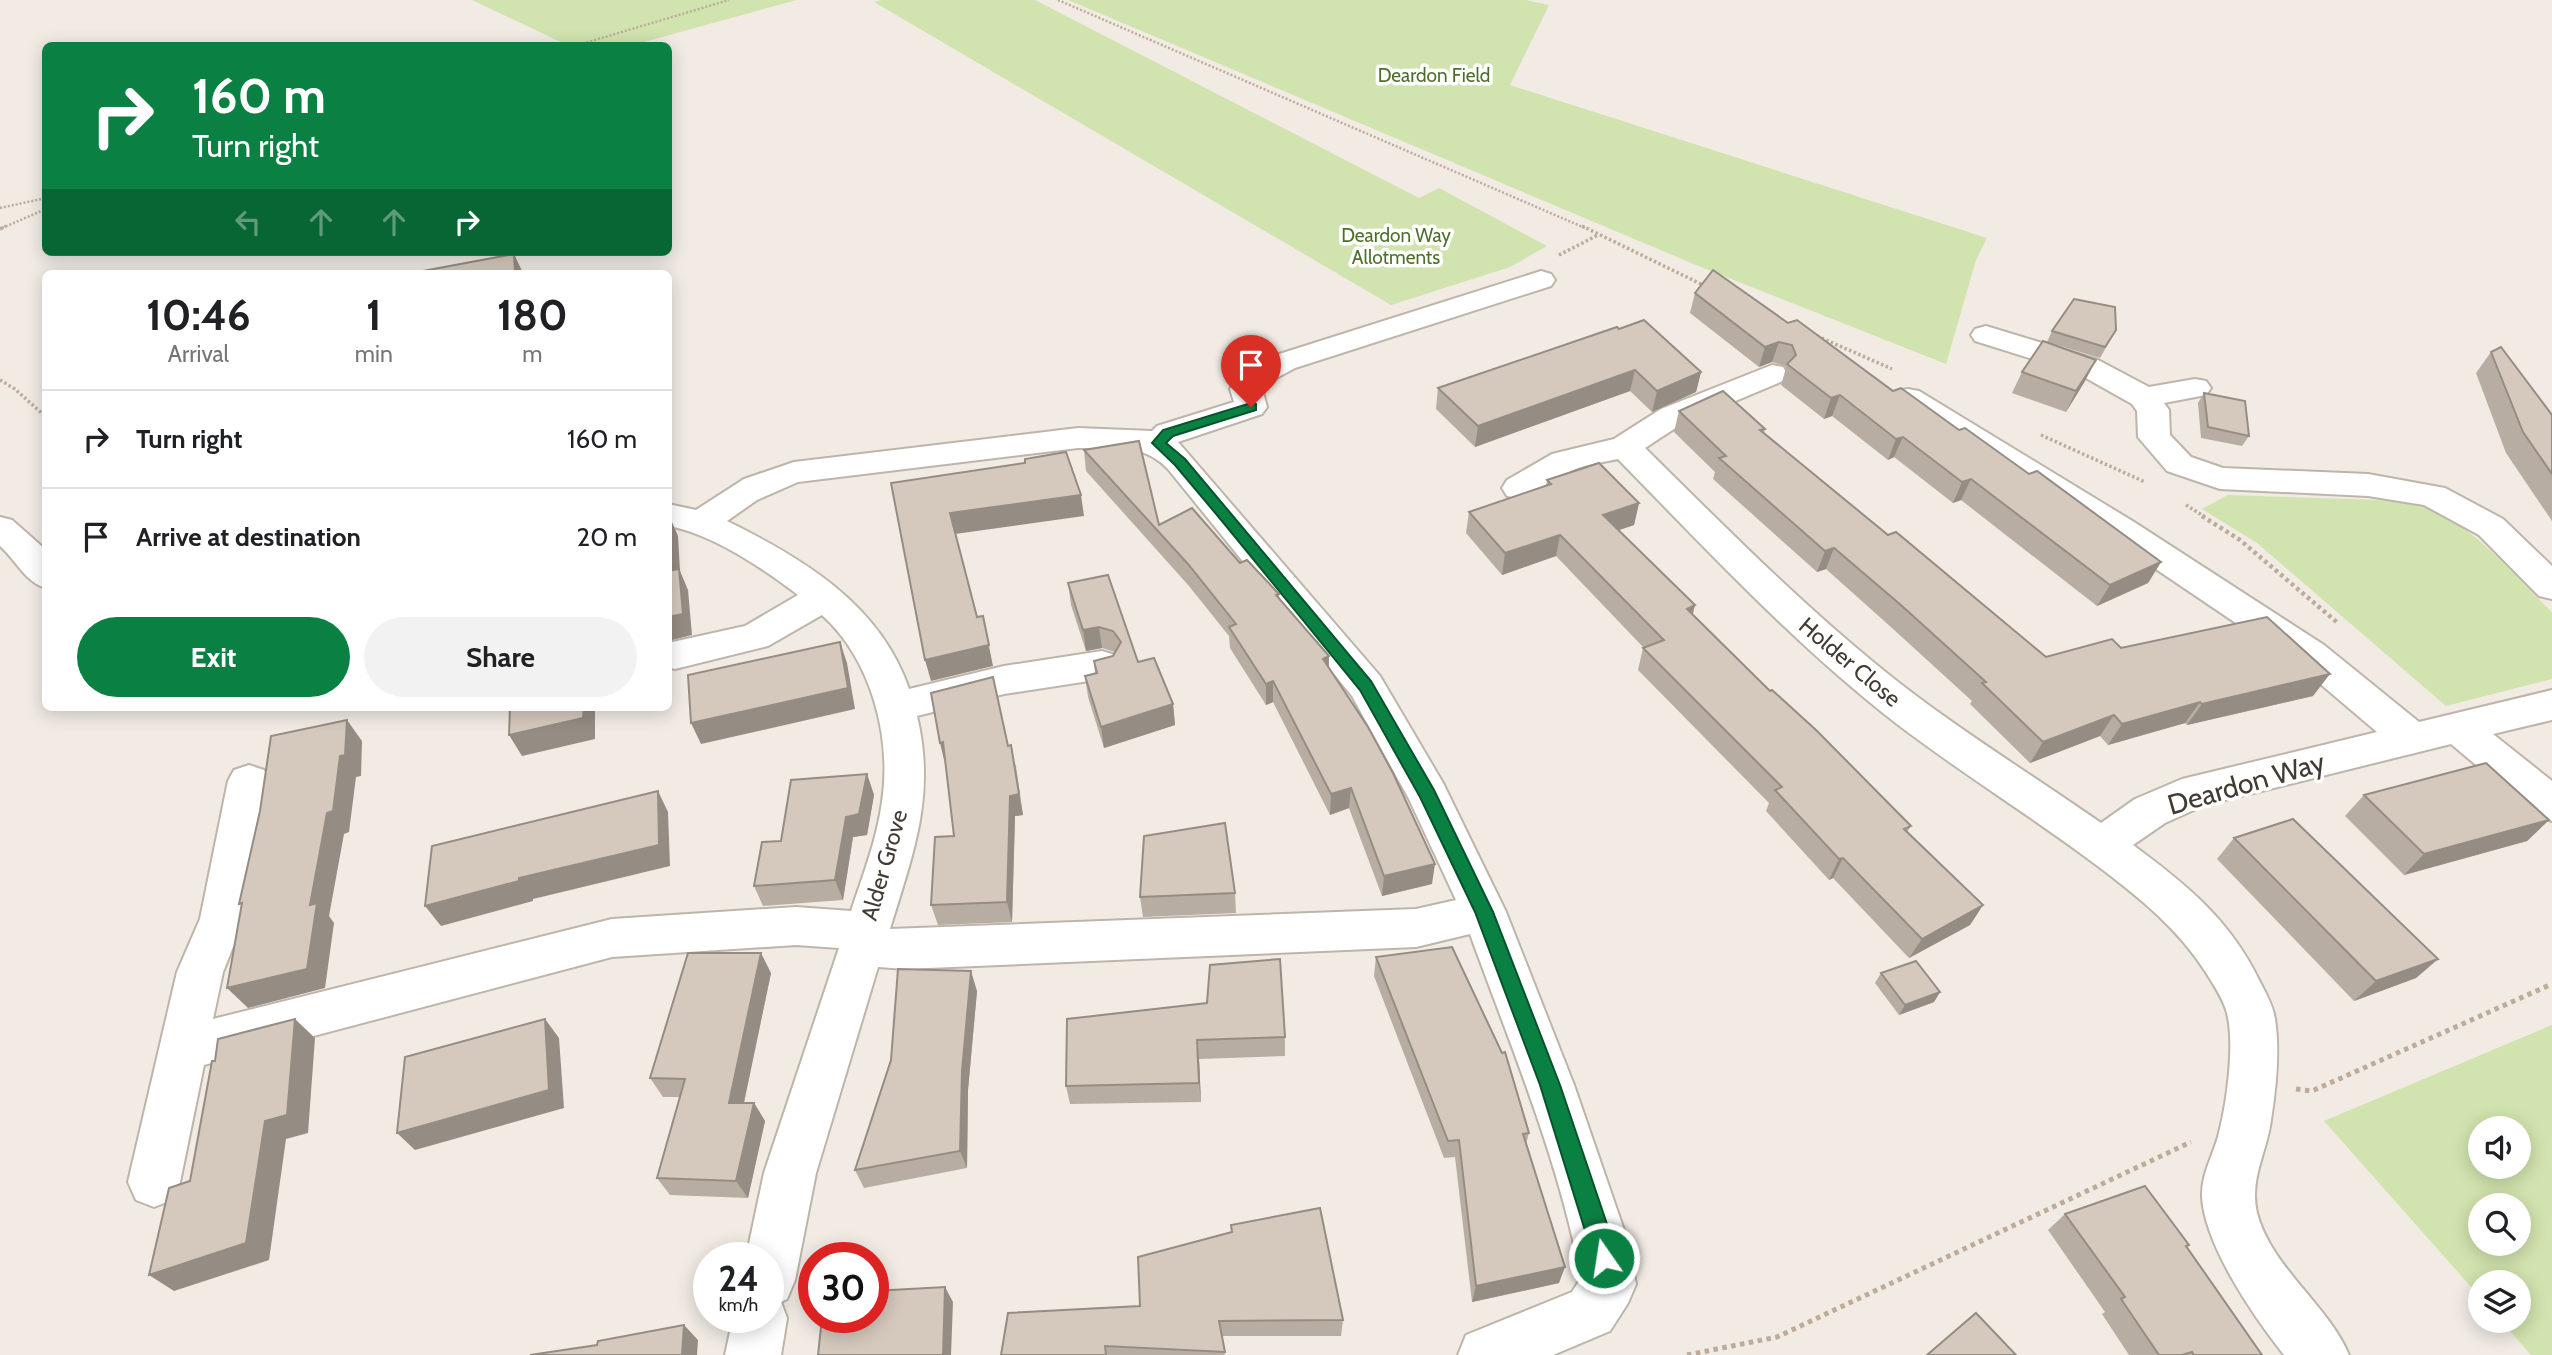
<!DOCTYPE html>
<html lang="en">
<head>
<meta charset="utf-8">
<style>
	:root { --surface:#fff; --page:#f2f2f2; --text:#202124; --muted:#757577; --line:#e0e0e0; --accent:#0b8043 }
	body { margin:0; font-family:Cabin,sans-serif; background:var(--page); color:var(--text); height:100vh; display:flex; flex-direction:column; font-size:26px; white-space:nowrap }
	* { box-sizing:border-box; margin:0 }
	p { font-size:23px; color:var(--muted) }
	.icon { flex:none; width:38px; height:38px; fill:none; stroke:currentColor; stroke-width:2; stroke-linecap:round; stroke-linejoin:round }
	.map { position:relative; flex:1; overflow:hidden }
	.panel { position:absolute; left:42px; top:270px; width:630px; height:441px; display:flex; flex-direction:column; background:var(--surface); border-radius:10px; box-shadow:0 4px 18px #0003 }
	.panel>* { flex:none }
	.guide { position:absolute; left:42px; top:42px; width:630px; height:214px; border-radius:10px; box-shadow:0 4px 18px #0003; background:#0b8043; color:#fff; overflow:hidden }
	.tools { position:absolute; left:2468px; top:1116px; display:grid; gap:14px }
	.tools a { display:grid; place-items:center; width:63px; height:63px; border-radius:50%; background:var(--surface); box-shadow:0 4px 18px #0003; font-size:35px }
	.speed { position:absolute; left:693px; top:1242px; display:flex; gap:14px; font-size:35px; font-weight:700; text-align:center }
	.speed>* { display:grid; place-content:center; width:91px; height:91px; border-radius:50%; background:var(--surface); box-shadow:0 4px 18px #0003; line-height:1 }
	.speed small { font-size:18px; font-weight:400 }
	.speed .limit { border:10px solid #d22; background:#fff; color:#111 }
	.pin { position:absolute; display:grid; place-items:center; width:60px; height:60px; color:#fff; margin:-72px -30px; border-radius:50% 50% 50% 0; rotate:-45deg; box-shadow:0 0 7px #0007 }
	.pin .icon { rotate:45deg }
	.me { position:absolute; width:77px; margin:-38px; rotate:347deg; stroke-linejoin:round; filter:drop-shadow(0 0 5px #0008) }
	.turn { display:flex; align-items:center; gap:24px; height:147px; padding:0 35px; font-size:32px }
	.turn .icon { width:91px; height:91px; stroke-width:2.5 }
	.turn b { display:block; font-size:49px; line-height:60px }
	.lanes { display:flex; align-items:center; height:66px; padding:0 35px; background:#0003; justify-content:center; gap:35px; direction:ltr }
	.lanes .off { opacity:.35 }
	.eta { display:flex; justify-content:space-evenly; align-items:center; height:119px; text-align:center }
	.eta b { font-size:42px; font-weight:800; line-height:49px }
	.cta { display:flex; gap:14px; margin-top:auto; padding:14px 35px }
	.cta a { flex:1; height:80px; border-radius:42px; background:var(--accent); color:#fff; font-size:28px; font-weight:800; line-height:80px; text-align:center }
	.cta a+a { background:var(--page); color:var(--text) }
	ul { padding:0; list-style:none }
	li { display:flex; align-items:center; gap:21px; height:98px; padding:0 35px; border-top:2px solid var(--line) }
	li div { flex:1 }
	li b { display:block; font-size:26px }
	li em { font-style:normal }
	.map>svg:first-child { display:block }
	.green { fill:#d1e3ae; fill-rule:evenodd }
	.lines { fill:none; stroke-linecap:round; stroke-linejoin:round }
	.minor-casing { stroke:#beb5aa; stroke-width:4 }
	.path-far3 { stroke:#bcac99; stroke-width:2.5; stroke-dasharray:2 2; stroke-linecap:butt }
	.path-far2 { stroke:#bcac99; stroke-width:3.5; stroke-dasharray:2.5 2.5; stroke-linecap:butt }
	.path-far1 { stroke:#bcac99; stroke-width:4.5; stroke-dasharray:3.5 3.5; stroke-linecap:butt }
	.path { stroke:#bcac99; stroke-width:5; stroke-dasharray:4.5 4.5; stroke-linecap:butt }
	.minor { fill:#fff; fill-rule:evenodd }
	.wall { fill:#b7ada3 }
	.shaded-wall { fill:#958d84 }
	.building { fill:#d5c9bd; stroke:#958d84; stroke-width:2 }
	.route { fill:#0b8043; stroke:#07532c; stroke-width:2 }
	.labels { text-anchor:middle; dominant-baseline:central; stroke-width:7; stroke-linejoin:round; paint-order:stroke }
	.far-park-label { font-size:19px; fill:#4c702b; stroke:#fff }
	.street-label { font-size:23px; fill:#423b34; stroke:#fff }
	.near-street-label { font-size:28px; fill:#423b34; stroke:#fff }
</style>
</head>
<body>
<div class="map">
<svg width="2552" height="1355" viewBox="0 0 2552 1355">
	<rect width="100%" height="100%" fill="#f1ebe4"/>
	<!-- green -->
	<g class="green">
		<path d="M472,0h325l-164,45 -64,1z"/>
		<path d="M881,0h154l384,198 20,-10 108,58 -37,21 -119,38 -517,-303z"/>
		<path d="M1068,0h458l23,5 -39,80 477,153 -11,22 -30,104 -250,-99z"/>
		<path d="M2228,495l150,5c19,2 41,4 58,12 43,19 82,68 116,100v67l-106,27 -189,-163 -55,-34z"/>
		<path d="M2552,1025v330h-21l-30,-34h17v-38h-38v14l-156,-176zM2480,1129h38v38h-38zM2480,1206h38v38h-38z"/>
	</g>
	<g class="lines">
		<!-- minor casing -->
		<g class="minor-casing">
			<g id="minor">
				<path d="M1541,271l10,3 4,6 -4,6 -256,82 -28,15 -5,6 5,18 -5,7 -84,28 202,234 63,107 63,129 68,173 51,148 11,51 -8,19 -18,28 -57,24h-95l8,-20 106,-43 9,-14c-22,-118 -70,-231 -111,-344l-54,13 -511,22 -27,-2 -62,206 -21,107 -8,19 -6,3 6,16 -6,37h-56l8,-37h35v-60h-22l18,-85 75,-225 -43,-3 -184,12 -408,108 -24,117 -8,18 -18,7 -18,-7 -8,-18 49,-210 23,-53 28,-138 6,-11 15,-5 15,5 6,11 -26,138 -21,53 -10,47 399,-100 184,-12 55,4c12,-36 26,-72 31,-109 10,-65 -11,-143 -60,-187l-54,31 -93,23 -7,-2v-24l77,-17 53,-31c-34,-26 -87,-62 -130,-69v-22l28,6 48,-31 50,-17 284,-34 74,3 5,-5 77,-24 -4,-13 15,-20 28,-13zM1078,448c36,1 63,-6 90,21l184,227 57,103 47,101 -40,9 -526,20c23,-76 46,-133 27,-213l87,-22 98,-15 13,-4 6,-10 -6,-10 -13,-4 -98,15 -95,23c-29,-85 -107,-131 -182,-168l30,-21 41,-18z"/>
				<path d="M1986,326l112,34 51,27 46,-8 11,2 5,7 -5,7 -42,8 5,7 1,25 21,22 32,11 145,6 77,14 58,31 49,47v33l-13,-3 -60,-61 -55,-30 -56,-9 -148,-7 -53,-18 -29,-34 -1,-26 -5,-7 -55,-31 -102,-32 -4,-6 4,-6z"/>
				<path d="M1772,365l11,2 4,7 -4,7 -100,42 -38,25c77,76 154,154 238,222 69,56 145,102 218,153l34,-24 47,-20 195,-47 -79,-67 -188,-127 -213,-133 -5,-7 5,-7 11,-2 11,2 215,131 190,123 95,77 133,-32v30l-59,14 59,47v40l-15,-5 -86,-72 -246,61 -40,18 -32,22c54,40 96,74 126,135 6,12 14,25 16,39 5,32 1,69 -4,101 -4,32 -22,59 -14,93 14,54 71,92 92,142h-65c-30,-38 -79,-109 -82,-158 -1,-23 12,-43 17,-64 8,-31 16,-89 8,-120 -4,-15 -14,-29 -22,-42 -27,-42 -63,-71 -102,-101 -67,-51 -139,-95 -206,-146 -102,-79 -190,-174 -279,-265 -14,3 -31,5 -45,11 -22,10 -39,33 -66,26l-5,-8 5,-8 45,-26 62,-15 47,-30z"/>
				<path d="M0,517l12,3 34,30v38c-20,-5 -30,-28 -46,-42z"/>
			</g>
		</g>
		<!-- path-far3 -->
		<g class="path-far3">
			<path d="M1058,0l527,228"/>
			<path d="M575,46l154,-46"/>
			<path d="M0,208l46,-10"/>
			<path d="M2,228l44,-19"/>
		</g>
		<!-- path-far2 -->
		<g class="path-far2">
			<path d="M1582,226l125,61"/>
			<path d="M0,229l6,-3"/>
			<path d="M1559,255l39,-20"/>
			<path d="M1817,336l75,33"/>
			<path d="M0,380l15,9 31,28"/>
			<path d="M2041,435l104,47"/>
			<path d="M2186,505l19,12"/>
		</g>
		<!-- path-far1 -->
		<path class="path-far1" d="M2202,516l38,24 99,84"/>
		<!-- path -->
		<g class="path">
			<path d="M2296,1089l16,2 240,-107"/>
			<path d="M1687,1355l90,-18 414,-195"/>
		</g>
		<!-- minor -->
		<use href="#minor" class="minor"/>
	</g>
	<!-- wall -->
	<g class="wall">
		<path d="M1695,293l93,30 105,68 66,39 70,44 132,88 -13,21 -51,23 -136,-106 -8,3 -59,-46 -6,3 -56,-44 -8,3 -43,-34 5,-17 -1,-2 -13,-4 -13,5 -69,-54z"/>
		<path d="M1617,327l84,45 -5,20 -44,20 -22,-21 -155,56 -39,-38 2,-21z"/>
		<path d="M2116,330l-16,28 -53,-16 5,-11z"/>
		<path d="M2491,352l61,63v106l-46,-68 -30,-80z"/>
		<path d="M2022,372l63,9 -19,31 -54,-19z"/>
		<path d="M2204,393l45,43 -7,10 -41,-8 -3,-35z"/>
		<path d="M1679,411l86,18 -1,4 124,102 158,122 75,-9 192,48 -126,29 -2,-2 -77,22 -8,-9 -70,27 -60,-59 2,-3 -80,-73 -66,-59 -9,3 -104,-93 2,-7 -41,-40z"/>
		<path d="M1084,450l75,75 81,38 39,31v4l50,58v12l103,216 -50,12 -33,-88 -19,7 -57,-113 -7,3 -36,-57 -1,-12 -40,-50 -103,-115z"/>
		<path d="M1547,480l92,23 -5,22 -16,5 77,75 -2,9 77,77 141,135 -4,6 76,73 -13,20 -61,33 -76,-80 -4,2 -63,-69 3,-8 -131,-133 5,-22h1l-88,-92 -54,19 -36,-42 3,-21 77,-26z"/>
		<path d="M1108,575l30,87 35,42 2,21 -71,23 -16,-51 -3,-21 10,-3 -1,-12 19,-5 2,-4 -13,-4 -16,3 -15,-46 -3,-22z"/>
		<path d="M1008,746l8,20 7,49 -8,1 -3,106 -74,3 -7,-20 23,-69z"/>
		<path d="M867,774l7,21 -7,40 -14,2 -10,63 -80,6 -9,-20 27,-45z"/>
		<path d="M2364,795l185,25 -22,21 -123,34 -59,-59z"/>
		<path d="M2234,838l204,121 -22,19 -62,23 -137,-142z"/>
		<path d="M1235,893l1,20 -93,4 -3,-20z"/>
		<path d="M1376,957l153,176 -3,11 33,139 -87,19 -17,-145 -11,1 -70,-182z"/>
		<path d="M771,973l-27,130h10l11,18 -17,77 -78,-3 -13,-17 23,-81h-17l-13,-19z"/>
		<path d="M1881,973l59,19 -6,10 -35,13 -24,-32z"/>
		<path d="M977,991l-9,99 -1,78 -103,20 -9,-18z"/>
		<path d="M1067,1019l218,18v19l-86,3 2,43 -131,2 -4,-18z"/>
		<path d="M2065,1214l124,31 -2,2 75,108h-133l-27,-41 3,-2 -57,-82z"/>
		<path d="M1008,1313l335,7 -2,16h-119l3,19h-224z"/>
	</g>
	<!-- shaded-wall -->
	<g class="shaded-wall">
		<path d="M514,254l9,19h-8z"/>
		<path d="M1779,342l-7,20 -13,5 6,-20z"/>
		<path d="M2096,360l-11,21 -19,31 10,-21z"/>
		<path d="M1635,370l-5,21 -155,56 3,-21z"/>
		<path d="M1701,372l-5,20 -44,20 5,-21z"/>
		<path d="M1840,395l-8,21 -8,3 7,-21z"/>
		<path d="M1903,437l-9,20 -6,3 8,-21z"/>
		<path d="M1971,479l-10,21 -8,3 9,-21z"/>
		<path d="M1081,495l3,21 -129,18 -5,-21z"/>
		<path d="M1639,503l-5,22 -35,12 4,-22z"/>
		<path d="M669,515l9,21 2,35 8,19 4,45 -24,6v-24l5,-47z"/>
		<path d="M1560,535l-4,21 -54,19 3,-22z"/>
		<path d="M1834,548l-8,21 -9,3 8,-21z"/>
		<path d="M2161,562l-13,21 -51,23 13,-21z"/>
		<path d="M1695,605l-6,21 -2,-17z"/>
		<path d="M983,616l10,50 -62,15 -6,-21z"/>
		<path d="M1099,627l3,21 -16,3 -3,-21z"/>
		<path d="M840,642l7,21 8,46 -154,35 -10,-21z"/>
		<path d="M1329,656l-1,21 -5,-18z"/>
		<path d="M2330,674l-17,22 -126,29 15,-21z"/>
		<path d="M1273,681v21l-7,3v-21z"/>
		<path d="M2200,702l-15,21 -77,22 14,-21z"/>
		<path d="M1173,704l2,21 -71,23 -3,-21z"/>
		<path d="M584,707h11v32l-73,17 -13,-21z"/>
		<path d="M2114,715l-14,21 -70,27 13,-21z"/>
		<path d="M347,720l15,21 -1,35 -5,1 -7,55 -5,2 -15,82 5,7 -9,65 -77,20 -21,-20 83,-83 17,-92z"/>
		<path d="M943,742l2,22 -5,-21z"/>
		<path d="M1011,745l12,70 -8,1 -3,106 -5,-20z"/>
		<path d="M867,774l7,21 -7,40 -14,2 -10,63 -8,-20 11,-63z"/>
		<path d="M1351,788l-2,20 -19,7 1,-21z"/>
		<path d="M658,791l10,21 2,54 -137,33v2l-92,25 -16,-20 94,-28z"/>
		<path d="M2549,820l-22,21 -123,34 20,-21z"/>
		<path d="M1843,858l-10,20 -4,2 10,-21z"/>
		<path d="M1435,864l-3,20 -50,12 2,-20z"/>
		<path d="M1983,905l-13,20 -61,33 13,-19z"/>
		<path d="M761,953l10,20 -31,148 -11,-18z"/>
		<path d="M2438,959l-22,19 -62,23 22,-20z"/>
		<path d="M971,971l6,20 -9,99 -1,78 -7,-17 2,-80z"/>
		<path d="M1940,992l-6,10 -35,13 6,-10z"/>
		<path d="M295,1019l20,19 -7,95 -22,6 -17,121 -95,31 -25,-16 116,-154z"/>
		<path d="M545,1019l14,19 5,70 -149,42 -18,-17z"/>
		<path d="M1197,1040l2,19 2,43 -2,-19z"/>
		<path d="M754,1103l11,18 -17,77 -12,-17z"/>
		<path d="M1565,1267l-6,16 -87,19 4,-16z"/>
		<path d="M945,1287l8,15 -2,53h-8z"/>
		<path d="M684,1325l14,15 -1,15h-15z"/>
	</g>
	<!-- building -->
	<g class="building">
		<path d="M514,254l1,19h-103z"/>
		<path d="M1713,270l75,53 9,-3 96,71 8,-3 58,42 6,-2 64,46 8,-3 124,91 -51,23 -139,-106 -9,3 -59,-45 -7,2 -56,-44 -9,3 -44,-34 9,-9 -4,-10 -13,-3 -14,5 -70,-54z"/>
		<path d="M2074,299l41,8 1,23 -11,17 -53,-16z"/>
		<path d="M1644,320l57,52 -44,19 -22,-21 -157,56 -40,-38 179,-61 2,2z"/>
		<path d="M2043,341l53,19 -20,31 -54,-19z"/>
		<path d="M2501,347l51,68v59l-29,-42 -32,-80z"/>
		<path d="M1723,391l42,38 -5,1 128,105 8,-3 150,125 66,-18 9,9 146,-31 63,57 -128,30 -2,-2 -78,22 -8,-9 -71,27 -61,-59 4,-1 -84,-76 -68,-58 -9,3 -106,-93 7,-2 -47,-45z"/>
		<path d="M2204,393l41,8 4,35 -41,-9z"/>
		<path d="M1139,441l20,84 33,-17 48,55 7,-3 32,34 -3,1 53,61 -6,3 45,68 25,46 42,91 -51,12 -33,-88 -20,6 -58,-113 -7,3 -37,-57 7,-3 -48,-60 -104,-114z"/>
		<path d="M1066,452l15,43 -131,18 27,104 6,-1 6,29 -64,15 -34,-177 134,-20v-4z"/>
		<path d="M1599,463l40,40 -36,12 92,90 -8,4 83,82 2,-1 44,40 95,96 -7,3 79,76 -61,34 -79,-81 -4,1 -64,-69 7,-3 -139,-139 21,-8 -104,-105 -55,18 -36,-41 82,-28 -4,-4z"/>
		<path d="M669,515l4,55 6,-1 4,45 -15,3z"/>
		<path d="M1108,575l30,87 16,-4 19,46 -72,23 -16,-51 12,-3 -3,-12 19,-5 8,-14 -8,-11 -14,-4 -16,3 -15,-47z"/>
		<path d="M840,642l8,46 -157,35 -3,-48z"/>
		<path d="M993,677l15,69 3,-1 8,49 -9,2 -3,106 -76,3 4,-68 19,-1 -11,-94 -3,1 -9,-50z"/>
		<path d="M510,707h74l-1,11 -74,17z"/>
		<path d="M347,720l-2,35 -5,1 -7,55 -6,2 -17,92 7,-2 -10,66 -80,19 15,-85 -3,1 21,-93 11,-75z"/>
		<path d="M2486,763l63,57 -125,34 -60,-59z"/>
		<path d="M867,774l-8,40 -13,3 -11,63 -81,6 8,-44 19,-1 10,-61z"/>
		<path d="M658,791l1,54 -140,33v3l-94,25 7,-60z"/>
		<path d="M2293,819l145,140 -62,22 -142,-143z"/>
		<path d="M1225,823l10,70 -95,4 4,-61z"/>
		<path d="M1452,947l50,106 3,-1 24,81 -6,1 42,133 -89,19 -17,-146 -11,1 -72,-184z"/>
		<path d="M688,953h73l-32,150h25l-18,78 -79,-3 28,-99 -35,-1z"/>
		<path d="M1280,959l5,78 -88,3 2,43 -133,3 1,-67 140,-16 3,-38z"/>
		<path d="M1916,961l24,31 -35,13 -24,-32z"/>
		<path d="M898,969l73,2 -9,100 -2,80 -105,19 36,-110z"/>
		<path d="M295,1019l-8,96 -22,6 -19,122 -97,32 20,-87 21,-7 22,-120h3l3,-22z"/>
		<path d="M545,1019l4,71 -152,43 8,-76z"/>
		<path d="M2145,1186l44,59 -3,1 76,109h-68l-2,-3 -10,3h-23l-38,-56 4,-2 -60,-83z"/>
		<path d="M1320,1208l23,112 -124,1 6,31 -120,-6 1,9h-105l7,-42 132,-7 -2,-49 94,-25 -1,-7z"/>
		<path d="M945,1287l-2,68h-125l4,-37h51v-27z"/>
		<path d="M1976,1313l40,42h-89z"/>
		<path d="M684,1325l-2,30h-152l67,-10 1,-4z"/>
	</g>
	<!-- route -->
	<path class="route" d="M1251,403l5,1v6l-83,26 -7,7 19,16 47,56 139,166 63,109 59,122 67,173 50,148 5,25 -3,8 -8,3 -8,-3 -56,-181 -65,-173 -55,-115 -60,-107 -138,-169 -47,-56 -23,-22 11,-13z"/>
	<g class="labels">
		<!-- far-park labels -->
		<g class="far-park-label">
			<text x="1434" y="75">Deardon Field</text>
			<text x="1396" y="235">Deardon Way<tspan x="1396" dy="22">Allotments</tspan></text>
		</g>
		<!-- street labels -->
		<g class="street-label">
			<text transform="translate(1850 662) rotate(40)">Holder Close</text>
			<text transform="translate(884 865) rotate(-74)">Alder Grove</text>
		</g>
		<!-- near-street labels -->
		<g class="near-street-label">
			<text transform="translate(2246 783) rotate(-16)">Deardon Way</text>
		</g>
	</g>
</svg>
<div class="tools">
<a><svg class="icon" aria-label="sound" viewBox="0 0 24 24"><path d="M4 9h4l5-4v14l-5-4H4zM17 9q2 3 0 6"/></svg></a>
<a><svg class="icon" aria-label="search" viewBox="0 0 24 24"><circle cx="10" cy="10" r="6"/><path d="M15 15l6 6"/></svg></a>
<a><svg class="icon" aria-label="layers" viewBox="0 0 24 24"><path d="M12 4l9 5-9 5-9-5zM3 14l9 5 9-5"/></svg></a>
</div>
<div class="speed"><div>24<small>km/h</small></div><div class="limit">30</div></div>
<div class="pin" style="left:1251px;top:407px;background:#d93025"><svg class="icon" aria-label="arrive" viewBox="0 0 24 24"><path d="M6 21V4h12l-3 4 3 4H6"/></svg></div>
<svg class="me" style="left:1604px;top:1258px" viewBox="-20 -20 40 40"><circle r="17" fill="#0b8043" stroke="#fff" stroke-width="3"/><path d="M0-11L8 9 0 5-8 9z" fill="#fff"/></svg>
<div class="guide">
<div class="turn"><svg class="icon" aria-label="right" viewBox="0 0 24 24"><path d="M7 20v-9h11M14 6l5 5-5 5"/></svg><div><b>160 m</b>Turn right</div></div>
<div class="lanes"><svg class="icon off" aria-label="left" viewBox="0 0 24 24"><path d="M17 20v-9H6M10 6l-5 5 5 5"/></svg><svg class="icon off" aria-label="ahead" viewBox="0 0 24 24"><path d="M12 20V5M6 11l6-6 6 6"/></svg><svg class="icon off" aria-label="ahead" viewBox="0 0 24 24"><path d="M12 20V5M6 11l6-6 6 6"/></svg><svg class="icon" aria-label="right" viewBox="0 0 24 24"><path d="M7 20v-9h11M14 6l5 5-5 5"/></svg></div>
</div>
<section class="panel">
<div class="eta">
<div><b>10:46</b><p>Arrival</p></div>
<div><b>1</b><p>min</p></div>
<div><b>180</b><p>m</p></div>
</div>
<ul>
<li><svg class="icon" aria-label="right" viewBox="0 0 24 24"><path d="M7 20v-9h11M14 6l5 5-5 5"/></svg><div><b>Turn right</b></div><em>160 m</em></li>
<li><svg class="icon" aria-label="arrive" viewBox="0 0 24 24"><path d="M6 21V4h12l-3 4 3 4H6"/></svg><div><b>Arrive at destination</b></div><em>20 m</em></li>
</ul>
<div class="cta"><a>Exit</a><a>Share</a></div>
</section>
</div>
</body>
</html>
